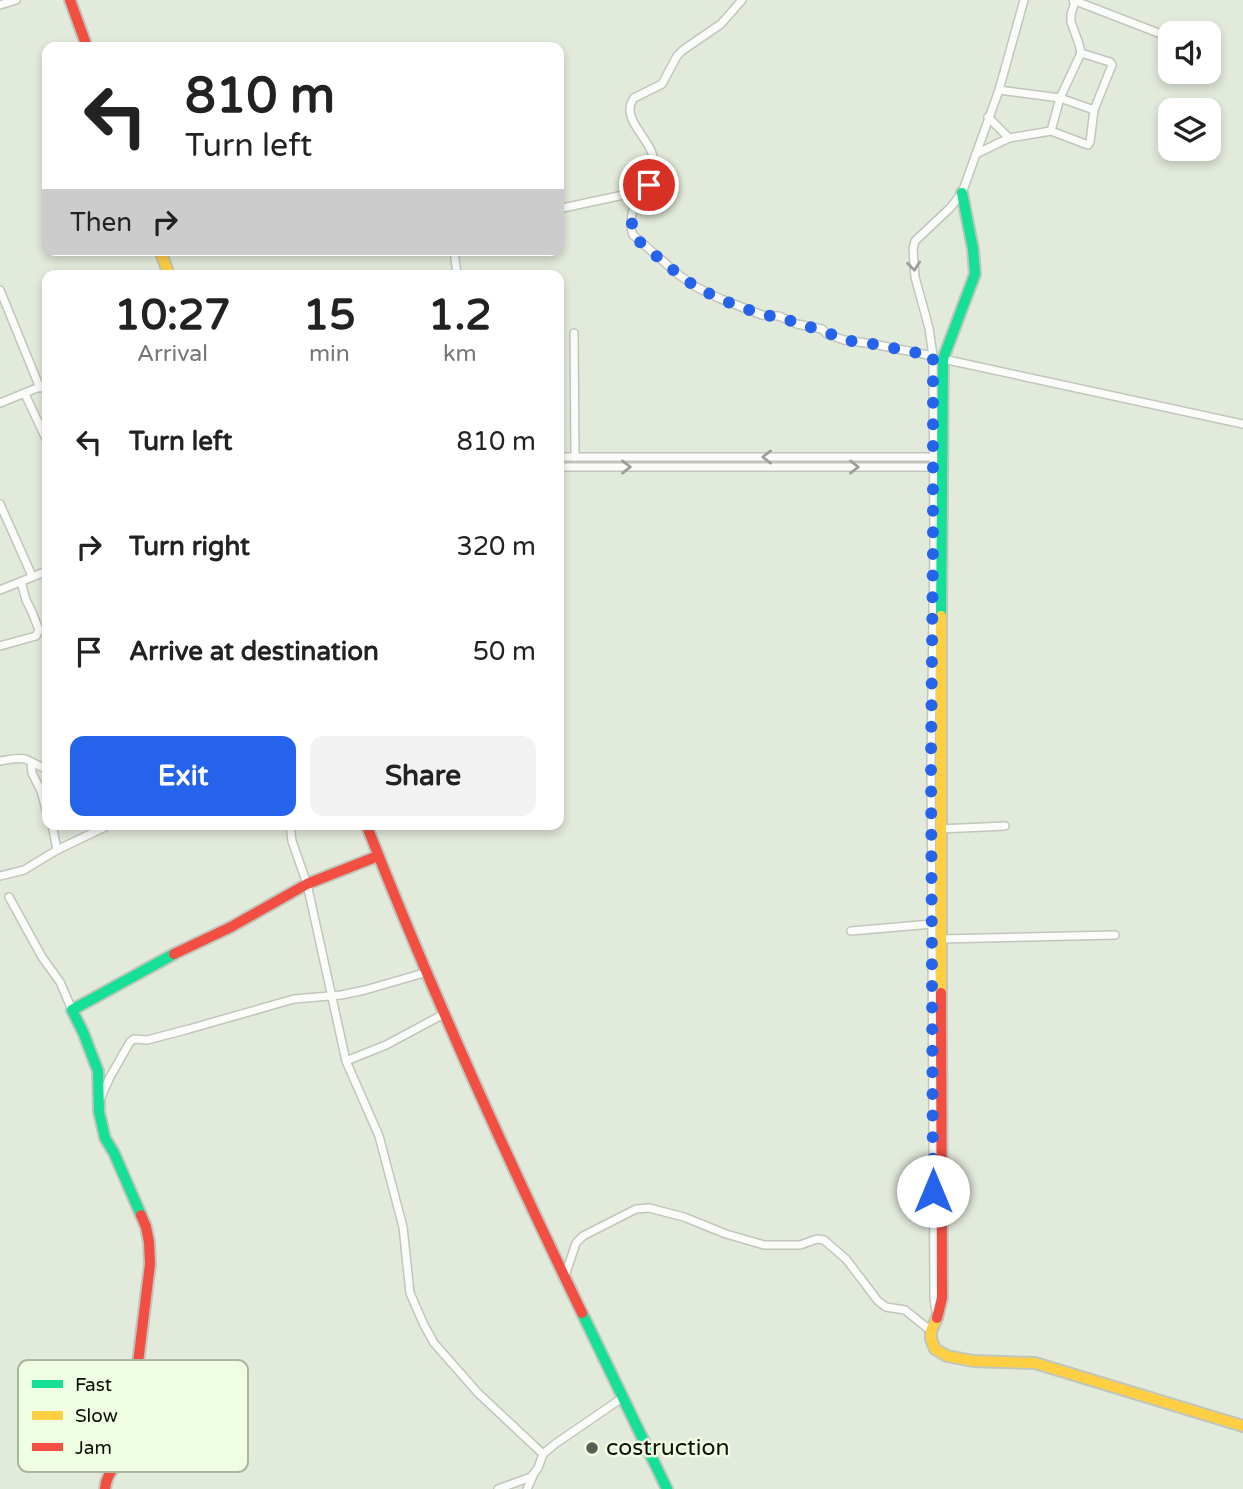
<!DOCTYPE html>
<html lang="en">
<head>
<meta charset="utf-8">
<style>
	:root { --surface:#fff; --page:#f2f2f2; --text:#222; --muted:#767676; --accent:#2563eb }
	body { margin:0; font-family:"Varela Round",sans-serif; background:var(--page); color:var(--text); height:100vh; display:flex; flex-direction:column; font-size:26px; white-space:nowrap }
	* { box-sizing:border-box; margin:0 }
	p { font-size:23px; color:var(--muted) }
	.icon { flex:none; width:38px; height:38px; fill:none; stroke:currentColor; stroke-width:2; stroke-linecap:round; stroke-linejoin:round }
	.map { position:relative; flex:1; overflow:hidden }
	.panel { position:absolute; left:42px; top:270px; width:522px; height:560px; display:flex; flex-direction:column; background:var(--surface); border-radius:14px; box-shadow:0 4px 10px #0003 }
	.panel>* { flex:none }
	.guide { position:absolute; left:42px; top:42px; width:522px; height:214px; border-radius:14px; box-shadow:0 4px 10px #0003; background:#fff; color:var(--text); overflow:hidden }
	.fabs { position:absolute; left:1158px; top:21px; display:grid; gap:14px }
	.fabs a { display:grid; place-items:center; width:63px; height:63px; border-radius:14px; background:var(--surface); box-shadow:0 4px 10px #0003; font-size:35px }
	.pin { position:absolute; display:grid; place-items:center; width:60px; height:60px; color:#fff; margin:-30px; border:4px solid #fff; border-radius:50%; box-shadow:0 2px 7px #0007 }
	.me { position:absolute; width:77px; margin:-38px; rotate:0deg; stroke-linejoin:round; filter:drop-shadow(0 0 5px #0008) }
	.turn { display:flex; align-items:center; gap:24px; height:147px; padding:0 28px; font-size:32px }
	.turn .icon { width:91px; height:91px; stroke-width:2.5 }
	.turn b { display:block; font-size:49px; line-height:60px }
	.then { display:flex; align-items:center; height:66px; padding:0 28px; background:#0003; gap:14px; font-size:26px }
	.eta { display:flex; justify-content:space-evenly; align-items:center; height:119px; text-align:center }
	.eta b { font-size:42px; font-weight:700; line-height:49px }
	.action { display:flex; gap:14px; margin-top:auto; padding:14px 28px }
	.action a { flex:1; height:80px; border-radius:14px; background:var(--accent); color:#fff; font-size:28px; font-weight:700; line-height:80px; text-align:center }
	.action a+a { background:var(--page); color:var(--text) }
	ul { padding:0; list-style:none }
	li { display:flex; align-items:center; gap:21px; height:105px; padding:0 28px }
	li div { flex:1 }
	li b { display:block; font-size:26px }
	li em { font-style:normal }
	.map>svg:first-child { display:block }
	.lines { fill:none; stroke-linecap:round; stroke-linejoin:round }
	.street-casing { stroke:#c0c6bb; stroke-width:10 }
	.fast-casing { stroke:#c0c6bb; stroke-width:14 }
	.slow-casing { stroke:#c0c6bb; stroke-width:14 }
	.jam-casing { stroke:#c0c6bb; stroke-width:14 }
	.street { stroke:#fbfcfa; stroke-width:7 }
	.fast { stroke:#16e098; stroke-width:10 }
	.slow { stroke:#ffcf43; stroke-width:10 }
	.jam { stroke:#f24e42; stroke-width:10 }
	.oneway { stroke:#9b9e99 }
	.route { stroke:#2563eb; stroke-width:12; stroke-dasharray:0 21.6 }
	.poi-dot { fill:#575d52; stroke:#effde2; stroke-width:2.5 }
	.labels { text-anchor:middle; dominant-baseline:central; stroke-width:5; stroke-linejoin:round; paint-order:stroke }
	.poi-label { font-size:23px; fill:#0c1108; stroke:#effde2; text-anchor:start }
	.key { fill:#effde2; stroke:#abb6a1; stroke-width:2 }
	.key-label { font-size:19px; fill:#0c1108 }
</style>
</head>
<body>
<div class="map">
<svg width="1243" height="1489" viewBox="0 0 1243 1489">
	<rect width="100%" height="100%" fill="#e2eadb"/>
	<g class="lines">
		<!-- street casing -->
		<g class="street-casing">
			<g id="street">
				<path d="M742,0l-21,24 -38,26 -6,6 -15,28 -28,14c-16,21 20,42 20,65 0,16 -5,18 -13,30 -8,11 -13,30 -8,42l46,40 17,12 25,12 41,16 17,1 18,8 25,5 5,5 17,6 29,4 60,12"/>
				<path d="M1073,0l88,34"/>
				<path d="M1075,1l-4,14v7l8,22 2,9"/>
				<path d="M0,5l16,-5"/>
				<path d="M999,90l61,8 34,12"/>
				<path d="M988,117l21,21"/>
				<path d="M976,154l33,-16 42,-7 37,14 2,-3 4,-32 18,-45 -2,-3 -29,-9 -21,45 -9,33"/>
				<path d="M558,209l84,-18"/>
				<path d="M454,250l3,25"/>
				<path d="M0,290l40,98"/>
				<path d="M574,333l1,124"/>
				<path d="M943,359l300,65"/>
				<path d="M25,394l22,47"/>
				<path d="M0,403l47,-19"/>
				<path d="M558,457h378"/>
				<path d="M558,467h378"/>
				<path d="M0,504l32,72"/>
				<path d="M0,590l47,-19"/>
				<path d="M0,646l36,-10 3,-6 -7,-18 -6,-12 -5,-18"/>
				<path d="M0,761c8,-1 17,-4 25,-2 7,2 14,8 22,10"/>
				<path d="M31,762l1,11 9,18 6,22"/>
				<path d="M52,824l5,26"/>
				<path d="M290,824l2,17 15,43 39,177 33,75 24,91 7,66 14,32 10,18 44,50 65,61"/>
				<path d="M940,829l65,-3"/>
				<path d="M0,876l24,-6 33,-20 54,-26"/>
				<path d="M9,897l33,60 18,25 12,28"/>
				<path d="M851,931l81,-7"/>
				<path d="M940,939l175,-4"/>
				<path d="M346,1061l40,-16 56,-30"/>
				<path d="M101,1097l9,-20 20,-35 4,-3 13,1 42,-11 105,-30 47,-4 24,-5 59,-17"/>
				<path d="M565,1276l11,-33 7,-7 53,-27 13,-1 35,9 42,17 38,11h36l17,-6 7,1 22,19 32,42 8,6 19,3 26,21"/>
				<path d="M936,1311l-2,-13 -3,-536 3,-217 -1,-189 -4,-28 -14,-51 -2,-28 2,-8 35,-33 12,-15 37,-103 25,-90"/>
				<path d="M498,1489l33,-12 7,-9 5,-14 12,-10 67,-46"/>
				<path d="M527,1489l6,-13"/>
			</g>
		</g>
		<!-- fast casing -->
		<g class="fast-casing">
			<g id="fast">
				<path d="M941,616l2,-257 32,-85 -2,-25 -11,-56"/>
				<path d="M141,1215l-27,-62 -9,-15 -6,-26 -1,-41 -15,-39 -11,-22 102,-56"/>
				<path d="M582,1313l85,176"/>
			</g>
		</g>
		<!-- slow casing -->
		<g class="slow-casing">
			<g id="slow">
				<path d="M160,250l9,25"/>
				<path d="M941,993v-377"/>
				<path d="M937,1318l-6,13v8l4,10 12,7 26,5 62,2 208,63"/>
			</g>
		</g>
		<!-- jam casing -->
		<g class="jam-casing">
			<g id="jam">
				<path d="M70,0l17,47"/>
				<path d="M366,824c65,166 138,328 216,489"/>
				<path d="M174,954l57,-27 76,-43 71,-28"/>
				<path d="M937,1318l5,-20 -1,-305"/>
				<path d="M105,1489c2,-23 21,-33 39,-44l-13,-64 7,-18 12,-99 -1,-22 -3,-15 -5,-12"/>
			</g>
		</g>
		<!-- street -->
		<use href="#street" class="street"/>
		<!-- fast -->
		<use href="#fast" class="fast"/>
		<!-- slow -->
		<use href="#slow" class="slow"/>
		<!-- jam -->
		<use href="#jam" class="jam"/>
	</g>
	<!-- one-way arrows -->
	<defs><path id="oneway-chevron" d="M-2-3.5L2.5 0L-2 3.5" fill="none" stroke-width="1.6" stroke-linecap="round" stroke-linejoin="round" transform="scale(1.75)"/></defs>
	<g class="oneway">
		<use href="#oneway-chevron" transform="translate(914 266) rotate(84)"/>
		<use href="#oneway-chevron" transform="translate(767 457) rotate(180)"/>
		<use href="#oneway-chevron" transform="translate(626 467)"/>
		<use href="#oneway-chevron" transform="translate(854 467)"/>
	</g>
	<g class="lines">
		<!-- route -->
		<path class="route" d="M649,185c-14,13 -18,30 -17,47l8,10 39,33 17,12 24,12 42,16 21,2 14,7 25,6 22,10 29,4 60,12v189l-2,217 2,429"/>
	</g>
	<!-- markers -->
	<circle class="poi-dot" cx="592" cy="1448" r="7"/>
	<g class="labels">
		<!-- poi labels -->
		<g class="poi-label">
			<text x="606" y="1448">costruction</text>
		</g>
	</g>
	<!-- legend -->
	<rect x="18" y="1360" width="230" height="112" rx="10" class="key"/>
	<rect x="32" y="1380" width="31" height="8" fill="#16e098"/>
	<rect x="32" y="1411" width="31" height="9" fill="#ffcf43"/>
	<rect x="32" y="1443" width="31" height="8" fill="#f24e42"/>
	<g class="key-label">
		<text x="75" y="1391">Fast</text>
		<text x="75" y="1422">Slow</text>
		<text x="75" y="1454">Jam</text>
	</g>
</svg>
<div class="fabs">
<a><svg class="icon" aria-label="sound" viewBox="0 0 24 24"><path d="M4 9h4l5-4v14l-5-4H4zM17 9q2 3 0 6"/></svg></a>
<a><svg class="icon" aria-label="layers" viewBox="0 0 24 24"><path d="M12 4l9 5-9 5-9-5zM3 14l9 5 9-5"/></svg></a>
</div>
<div class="pin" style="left:649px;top:185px;background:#d93025"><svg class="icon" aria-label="arrive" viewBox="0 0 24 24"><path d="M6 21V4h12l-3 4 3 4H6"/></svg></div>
<svg class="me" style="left:933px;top:1191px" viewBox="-20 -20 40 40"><circle r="19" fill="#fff"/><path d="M0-13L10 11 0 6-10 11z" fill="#2563eb"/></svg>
<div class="guide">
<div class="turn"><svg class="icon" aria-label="left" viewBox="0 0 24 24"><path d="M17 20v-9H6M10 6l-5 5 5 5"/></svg><div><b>810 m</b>Turn left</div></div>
<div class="then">Then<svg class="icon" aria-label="right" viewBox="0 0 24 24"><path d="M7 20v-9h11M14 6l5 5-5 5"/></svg></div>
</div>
<section class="panel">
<div class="eta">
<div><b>10:27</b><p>Arrival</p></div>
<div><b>15</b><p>min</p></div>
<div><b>1.2</b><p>km</p></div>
</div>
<ul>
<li><svg class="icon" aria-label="left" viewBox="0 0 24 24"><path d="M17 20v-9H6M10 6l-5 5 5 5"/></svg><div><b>Turn left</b></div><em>810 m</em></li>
<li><svg class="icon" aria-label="right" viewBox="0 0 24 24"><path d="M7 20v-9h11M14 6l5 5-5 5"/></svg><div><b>Turn right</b></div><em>320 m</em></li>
<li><svg class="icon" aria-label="arrive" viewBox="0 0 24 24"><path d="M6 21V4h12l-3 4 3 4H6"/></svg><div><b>Arrive at destination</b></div><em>50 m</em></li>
</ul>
<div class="action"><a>Exit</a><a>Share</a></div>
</section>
</div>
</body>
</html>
